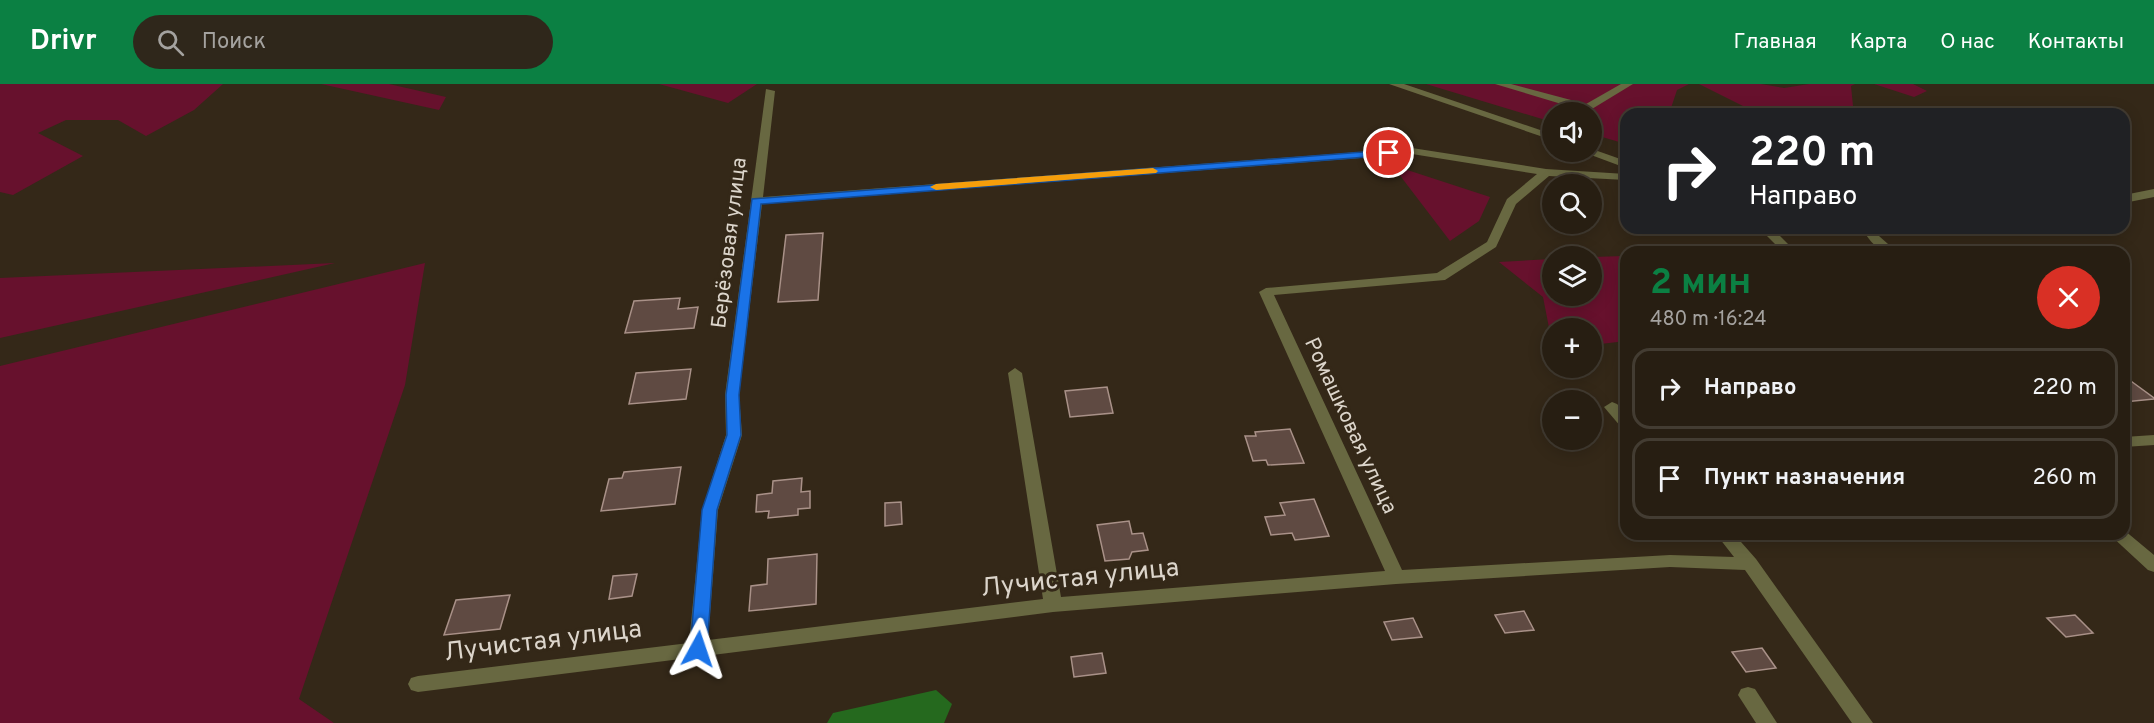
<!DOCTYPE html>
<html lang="ru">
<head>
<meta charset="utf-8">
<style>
	:root { --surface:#271e12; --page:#2f271b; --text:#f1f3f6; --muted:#a4a29f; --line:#433c32; --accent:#0b8043 }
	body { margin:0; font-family:Overpass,sans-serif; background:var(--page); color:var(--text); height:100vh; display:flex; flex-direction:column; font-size:22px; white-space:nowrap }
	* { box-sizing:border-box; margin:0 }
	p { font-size:20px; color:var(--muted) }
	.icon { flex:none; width:33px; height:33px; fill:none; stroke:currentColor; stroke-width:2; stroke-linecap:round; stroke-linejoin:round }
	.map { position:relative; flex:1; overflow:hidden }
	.side { position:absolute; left:1620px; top:162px; width:510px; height:294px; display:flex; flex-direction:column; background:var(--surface); border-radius:18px; box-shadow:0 3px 15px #0003,0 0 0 2px var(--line) }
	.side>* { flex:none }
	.banner { position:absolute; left:1620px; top:24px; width:510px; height:126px; border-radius:18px; box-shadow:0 3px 15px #0003,0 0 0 2px var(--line); background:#202124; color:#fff; overflow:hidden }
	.buttons { position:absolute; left:1542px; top:18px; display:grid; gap:12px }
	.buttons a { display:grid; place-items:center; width:60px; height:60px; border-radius:50%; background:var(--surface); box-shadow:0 3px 15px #0003,0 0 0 2px var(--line); font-size:30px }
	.pin { position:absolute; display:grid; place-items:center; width:51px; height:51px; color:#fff; margin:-26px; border:3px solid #fff; border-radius:50%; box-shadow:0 2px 6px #0007 }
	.me { position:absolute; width:66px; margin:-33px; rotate:5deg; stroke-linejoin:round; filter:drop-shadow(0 0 4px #0008) }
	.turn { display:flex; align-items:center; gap:21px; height:126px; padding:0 30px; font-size:27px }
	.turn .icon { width:78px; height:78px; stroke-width:2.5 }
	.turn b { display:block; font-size:42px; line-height:51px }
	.round { display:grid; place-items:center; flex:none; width:63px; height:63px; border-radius:32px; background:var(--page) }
	.head { display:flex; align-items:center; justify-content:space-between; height:102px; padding:0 30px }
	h1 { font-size:36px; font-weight:700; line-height:45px; color:var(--accent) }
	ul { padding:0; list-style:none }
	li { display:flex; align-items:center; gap:18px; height:81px; margin:0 12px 9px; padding:0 18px; border:3px solid var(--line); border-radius:18px }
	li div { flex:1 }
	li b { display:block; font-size:22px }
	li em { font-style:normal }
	header { display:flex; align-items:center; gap:36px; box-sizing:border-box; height:84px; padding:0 30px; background:var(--accent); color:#fff }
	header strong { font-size:28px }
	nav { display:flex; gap:33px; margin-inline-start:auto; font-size:21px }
	.search { width:420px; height:54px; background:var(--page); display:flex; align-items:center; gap:15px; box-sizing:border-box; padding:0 21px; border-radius:33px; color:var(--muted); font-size:22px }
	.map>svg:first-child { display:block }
	.green { fill:#67112d }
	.water { fill:#25691e }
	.building { fill:#5f4a42; stroke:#a99188; stroke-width:1.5 }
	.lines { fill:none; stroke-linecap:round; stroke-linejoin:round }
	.minor { fill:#686841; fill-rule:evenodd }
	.route { fill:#1a73e8; stroke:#114b97; stroke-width:1.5 }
	.slow { fill:#f59e0b }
	.labels { text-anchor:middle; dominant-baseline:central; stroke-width:6; stroke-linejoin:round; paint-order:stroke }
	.street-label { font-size:21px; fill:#dcd5cb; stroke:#342818 }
	.near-street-label { font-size:26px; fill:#dcd5cb; stroke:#342818 }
</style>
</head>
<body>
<header>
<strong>Drivr</strong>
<div class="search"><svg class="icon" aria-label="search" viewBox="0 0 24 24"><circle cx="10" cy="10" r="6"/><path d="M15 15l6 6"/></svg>Поиск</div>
<nav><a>Главная</a><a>Карта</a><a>О нас</a><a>Контакты</a></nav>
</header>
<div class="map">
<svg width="2154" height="639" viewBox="0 0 2154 639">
	<rect width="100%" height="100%" fill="#342818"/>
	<!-- green -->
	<g class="green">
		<path d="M0,0h223l-29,26 -48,26 -28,-16h-52l-28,13 45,23 -70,39 -13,-3z"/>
		<path d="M321,0h68l57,13 -7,13z"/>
		<path d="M659,0h98l-29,19z"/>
		<path d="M1426,0h263l-12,6 -8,24h-43v30l-34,-10v-22h-40v10z"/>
		<path d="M1699,0h62l23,4 25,-4h46l-4,2 2,20 -108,1z"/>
		<path d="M1874,0h39l14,7 -13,6z"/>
		<path d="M1392,81l98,32 -11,24 -29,20z"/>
		<path d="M1624,172l2,85 -34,4v-17h-40v15l-9,-46 -44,-35 53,-3v37h40v-39z"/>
		<path d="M335,179l-335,75v-60z"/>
		<path d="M425,179l-20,122 -106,314 35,24h-334v-357z"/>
	</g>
	<!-- water -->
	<path class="water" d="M936,606l16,14 -8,19h-117l6,-10z"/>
	<!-- building -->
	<g class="building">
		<path d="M823,149l-5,67 -40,2 8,-67z"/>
		<path d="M680,214l-2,11 20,-2 -4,21 -69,5 9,-32z"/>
		<path d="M691,285l-5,30 -57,5 7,-31z"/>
		<path d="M2124,292l30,22v1l-30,3z"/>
		<path d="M1107,303l6,26 -43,4 -5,-26z"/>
		<path d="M1290,345l14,34 -36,2 -2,-5 -13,1 -8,-25h11l-1,-4z"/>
		<path d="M681,383l-6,37 -74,7 8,-32 13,-1 2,-6z"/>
		<path d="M802,394l-1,14 9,-1v17l-12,1v6l-30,3 1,-7 -13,1 1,-17 15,-2 1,-12z"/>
		<path d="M1314,415l15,37 -34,4 -3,-7 -21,2 -6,-18 20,-2 -5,-12z"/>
		<path d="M901,418l1,22 -17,2v-23z"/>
		<path d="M1129,437l3,13 11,-1 5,17 -16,2 -3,7 -24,2 -8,-36z"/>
		<path d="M817,470l-1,50 -67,7 2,-25 16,-2 1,-25z"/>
		<path d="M637,490l-5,22 -23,3 4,-23z"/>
		<path d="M510,511l-10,34 -56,6 12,-35z"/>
		<path d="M1524,527l10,19 -29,3 -10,-18z"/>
		<path d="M2075,531l18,18 -27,4 -19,-19z"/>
		<path d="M1413,534l9,19 -30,3 -8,-18z"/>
		<path d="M1762,564l14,20 -30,4 -14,-20z"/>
		<path d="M1102,569l4,20 -32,4 -3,-20z"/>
	</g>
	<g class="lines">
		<!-- minor -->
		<g class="minor">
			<path d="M1389,0h15l148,50v6z"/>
			<path d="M1495,0h16l75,20 35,-20h12l-46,28h-12l3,-3z"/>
			<path d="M766,5l9,2 -12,106 649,-49 134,21 80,5v6l-77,-4 -33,28 -20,43 -51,33 -171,15 128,275 268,-15 64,2 -18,-23h18l22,25 117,164h-21l-107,-153 -75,-3 -274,17 -343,28 -635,80 -7,-2 -3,-6 3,-6 7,-2 271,-33 13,-133 24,-75 -1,-40zM1412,70l125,20 -30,25 -20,43 -50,31 -171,15 -7,4 126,279 -324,26 -39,-224 -7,-5 -7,5 35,226 -335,41 10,-130 24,-75 -3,-40 23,-191z"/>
			<path d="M1592,65l34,12v7l-43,-16h9z"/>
			<path d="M2154,105v8l-30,6v-8z"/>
			<path d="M1759,144h13l24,24h-13z"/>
			<path d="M1862,144h12l5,8 18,16c-18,0 -26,-8 -35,-24z"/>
			<path d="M1612,318l5,2 9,9v15l-5,-1 -17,-20z"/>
			<path d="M2154,351v10l-30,2v-10z"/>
			<path d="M2124,446l30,25v17l-6,-2 -39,-36h15z"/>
			<path d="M1748,603l7,2 22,34h-21l-18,-28 3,-6z"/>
		</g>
	</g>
	<!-- route -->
	<path class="route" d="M1389,66l3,1v4l-631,49 -22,191 2,40 -24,75 -10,139 -3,4h-12l-2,-4 12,-139 25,-75 -1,-40 26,-196z"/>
	<!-- slow -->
	<path class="slow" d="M1153,84l5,3 -2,2 -220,17 -6,-3 6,-3z"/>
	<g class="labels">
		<!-- street labels -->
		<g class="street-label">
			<text transform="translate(730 159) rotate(-83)">Берёзовая улица</text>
			<text transform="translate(1350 342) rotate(65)">Ромашковая улица</text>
		</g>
		<!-- near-street labels -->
		<g class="near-street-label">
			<text transform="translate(1080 495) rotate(-6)">Лучистая улица</text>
			<text transform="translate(543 558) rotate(-7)">Лучистая улица</text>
		</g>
	</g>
</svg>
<div class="buttons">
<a><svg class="icon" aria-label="sound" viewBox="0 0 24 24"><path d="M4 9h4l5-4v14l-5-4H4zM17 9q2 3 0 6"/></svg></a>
<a><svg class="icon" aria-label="search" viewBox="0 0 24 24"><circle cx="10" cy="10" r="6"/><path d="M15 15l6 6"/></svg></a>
<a><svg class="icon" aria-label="layers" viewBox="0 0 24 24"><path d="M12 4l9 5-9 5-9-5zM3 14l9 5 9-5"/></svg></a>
<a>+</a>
<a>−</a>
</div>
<div class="pin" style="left:1389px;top:69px;background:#d93025"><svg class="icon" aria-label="arrive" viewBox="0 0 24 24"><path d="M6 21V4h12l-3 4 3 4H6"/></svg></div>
<svg class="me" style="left:698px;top:565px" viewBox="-20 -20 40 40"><path d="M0-17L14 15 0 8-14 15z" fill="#1a73e8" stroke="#fff" stroke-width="4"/></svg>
<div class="banner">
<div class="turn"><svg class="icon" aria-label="right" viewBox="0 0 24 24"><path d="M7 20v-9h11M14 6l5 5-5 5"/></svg><div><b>220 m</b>Направо</div></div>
</div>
<section class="side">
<div class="head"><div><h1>2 мин</h1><p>480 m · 16:24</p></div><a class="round" style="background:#d93025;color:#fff"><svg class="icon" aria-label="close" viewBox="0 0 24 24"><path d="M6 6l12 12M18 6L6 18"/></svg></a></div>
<ul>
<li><svg class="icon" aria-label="right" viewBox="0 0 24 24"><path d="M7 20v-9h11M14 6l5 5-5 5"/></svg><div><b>Направо</b></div><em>220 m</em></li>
<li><svg class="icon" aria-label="arrive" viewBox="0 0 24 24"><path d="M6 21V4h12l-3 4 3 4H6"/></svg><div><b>Пункт назначения</b></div><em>260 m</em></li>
</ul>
</section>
</div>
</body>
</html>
